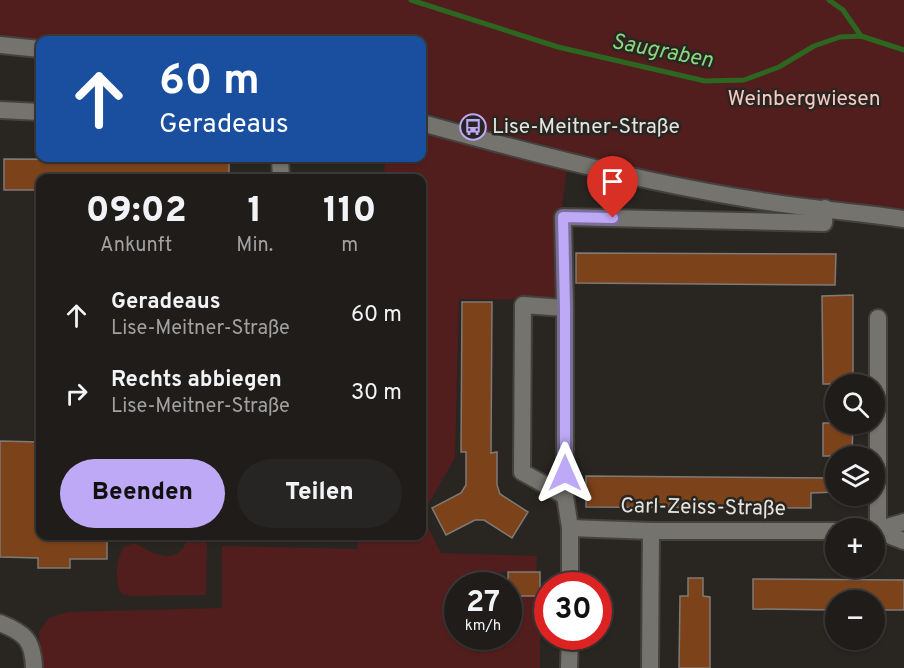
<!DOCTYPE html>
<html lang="de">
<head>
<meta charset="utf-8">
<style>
	:root { --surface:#1f1c1a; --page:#272523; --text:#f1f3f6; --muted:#a1a1a2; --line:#3c3a39; --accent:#bda9f5 }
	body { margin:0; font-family:Overpass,sans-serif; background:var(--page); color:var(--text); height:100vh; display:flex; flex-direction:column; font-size:22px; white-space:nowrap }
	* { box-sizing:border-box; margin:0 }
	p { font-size:20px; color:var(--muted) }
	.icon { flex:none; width:33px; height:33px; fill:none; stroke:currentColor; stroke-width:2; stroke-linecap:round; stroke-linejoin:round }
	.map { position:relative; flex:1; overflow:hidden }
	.side { position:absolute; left:36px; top:174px; width:390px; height:366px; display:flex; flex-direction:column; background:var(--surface); border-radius:12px; box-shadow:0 2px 4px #0004,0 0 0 2px var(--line) }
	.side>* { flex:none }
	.banner { position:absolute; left:36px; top:36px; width:390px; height:126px; border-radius:12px; box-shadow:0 2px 4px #0004,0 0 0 2px var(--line); background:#1a4fa0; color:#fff; overflow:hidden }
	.controls { position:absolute; left:825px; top:374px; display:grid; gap:12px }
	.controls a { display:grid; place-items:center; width:60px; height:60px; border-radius:50%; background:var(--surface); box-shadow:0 2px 4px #0004,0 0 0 2px var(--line); font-size:30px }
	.speed { position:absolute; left:444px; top:572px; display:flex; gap:12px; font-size:30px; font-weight:700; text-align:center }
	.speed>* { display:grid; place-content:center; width:78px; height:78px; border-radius:50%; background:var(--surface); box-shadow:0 2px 4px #0004,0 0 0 2px var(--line); line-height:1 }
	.speed small { font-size:15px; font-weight:400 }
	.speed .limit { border:9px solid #d22; background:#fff; color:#111 }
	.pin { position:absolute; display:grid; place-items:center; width:51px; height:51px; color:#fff; margin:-62px -26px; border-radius:50% 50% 50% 0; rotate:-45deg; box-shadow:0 0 6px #0007 }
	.pin .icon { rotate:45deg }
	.me { position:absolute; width:66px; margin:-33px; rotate:0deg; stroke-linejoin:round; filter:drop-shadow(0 0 4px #0008) }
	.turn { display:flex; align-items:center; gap:21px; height:126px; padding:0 24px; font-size:27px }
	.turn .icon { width:78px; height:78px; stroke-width:2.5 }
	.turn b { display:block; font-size:42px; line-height:51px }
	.eta { display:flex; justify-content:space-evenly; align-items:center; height:102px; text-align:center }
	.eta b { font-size:36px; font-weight:800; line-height:42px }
	.primary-button { display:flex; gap:12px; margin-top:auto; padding:12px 24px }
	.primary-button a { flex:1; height:69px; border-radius:36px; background:var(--accent); color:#111; font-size:24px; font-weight:800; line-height:69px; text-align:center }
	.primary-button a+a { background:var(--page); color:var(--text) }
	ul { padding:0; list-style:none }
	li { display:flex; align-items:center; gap:18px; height:78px; padding:0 24px }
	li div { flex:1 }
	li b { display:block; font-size:22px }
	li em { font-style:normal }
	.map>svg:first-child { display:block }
	.green { fill:#511e1d }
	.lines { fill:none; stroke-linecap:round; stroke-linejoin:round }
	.stream { stroke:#2c6621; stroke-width:5 }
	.building { fill:#7c431b; stroke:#7f7a77; stroke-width:1.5 }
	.minor-casing { stroke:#44423f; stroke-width:20 }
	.tertiary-casing { stroke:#44423f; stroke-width:20 }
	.minor { stroke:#75736e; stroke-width:16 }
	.tertiary { stroke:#75736e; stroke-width:16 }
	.route-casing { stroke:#7b6e9f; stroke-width:15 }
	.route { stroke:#bda9f5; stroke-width:10 }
	.labels { text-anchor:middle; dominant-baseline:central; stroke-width:5; stroke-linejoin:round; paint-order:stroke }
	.park-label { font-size:21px; fill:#fbc8c4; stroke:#292622 }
	.poi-label { font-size:21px; fill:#e6e4e1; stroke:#292622; text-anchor:start }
	.street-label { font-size:21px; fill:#e6e4e1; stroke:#292622 }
	.water-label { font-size:22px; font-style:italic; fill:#89d87b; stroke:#292622 }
</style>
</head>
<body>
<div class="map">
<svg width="904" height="668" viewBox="0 0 904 668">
	<rect width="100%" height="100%" fill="#292622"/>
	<!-- green -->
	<g class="green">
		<path d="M0,0h904v210c-81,-10 -164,-19 -244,-36 -80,-17 -159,-40 -238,-62v-72h-380l-42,-3z"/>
		<path d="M422,125l146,35 -7,54v86l-102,-1 -4,159 -33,57 19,38 96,3 -1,16h-40v13h-38v51h50l1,-35h9v-5h22v72h-500l-1,-36 10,-14 19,-6 154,-4v-62l135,3 2,-13h63v-358h-38l1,-20h37z"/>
		<path d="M188,536h19l-1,59 -74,1 -10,-2c-8,-11 -6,-36 2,-47l10,-4c17,8 33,21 49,6z"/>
	</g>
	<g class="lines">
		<!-- stream -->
		<g class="stream">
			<path d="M411,0l147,47 147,34 39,-1 35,-13 35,-21 26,-9 21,-1 43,14"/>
			<path d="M829,0l14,10 18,26"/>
		</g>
	</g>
	<!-- building -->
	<g class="building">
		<path d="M4,159l225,1v18h-189v12h-36z"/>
		<path d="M576,253l260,1 -1,31 -259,-2z"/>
		<path d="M853,295v89h-30l-1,-88z"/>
		<path d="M462,302h30l-1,151 6,-1v33l3,9 28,18 -16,26 -28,-18h-9l-29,15 -14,-27 29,-15 5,-8v-33h-5z"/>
		<path d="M823,423h30l-1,33h-29z"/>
		<path d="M0,441l40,1v94h67v23h-37v9h-32v-10l-38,-1z"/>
		<path d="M586,476l250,2v14l-25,1v15l-225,-1z"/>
		<rect x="508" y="572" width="32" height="24"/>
		<path d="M688,578h15v18l7,1v71h-31l1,-72h8z"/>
		<path d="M753,579l151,1v30h-30v-10h-38v10l-83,-1z"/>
	</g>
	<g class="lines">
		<!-- minor casing -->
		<g class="minor-casing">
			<g id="minor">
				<path d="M0,110l40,2"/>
				<path d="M280,158l1,20"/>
				<path d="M565,308l-2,-91 261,6 1,-15"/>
				<path d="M565,496l-43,-24 1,-167 42,3v188l5,32v57"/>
				<path d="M570,528l81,3h185"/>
				<path d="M874,531l30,-9"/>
				<path d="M878,531v-213"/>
				<path d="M878,531l26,10"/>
				<path d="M0,623c25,10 33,17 34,45"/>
				<path d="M569,668l1,-32"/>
				<path d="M650,668l1,-137"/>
			</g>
		</g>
		<!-- tertiary casing -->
		<g class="tertiary-casing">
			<g id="tertiary">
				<path d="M0,45l40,4"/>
				<path d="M422,123c109,30 220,59 333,77 49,8 100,12 149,19"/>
			</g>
		</g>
		<!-- minor -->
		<use href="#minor" class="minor"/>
		<!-- tertiary -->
		<use href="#tertiary" class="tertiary"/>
	</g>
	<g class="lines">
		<!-- route casing -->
		<g class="route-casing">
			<path id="route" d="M565,473v-165l-2,-91 50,1"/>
		</g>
		<!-- route -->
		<use href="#route" class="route"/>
	</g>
	<!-- icons -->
	<defs>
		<g id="bus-ring" transform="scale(1.35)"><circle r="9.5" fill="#292622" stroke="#bda9f5" stroke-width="1.5"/><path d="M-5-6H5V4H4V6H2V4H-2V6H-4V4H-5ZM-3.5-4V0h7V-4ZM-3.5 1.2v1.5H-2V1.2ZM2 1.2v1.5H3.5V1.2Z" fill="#bda9f5"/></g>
	</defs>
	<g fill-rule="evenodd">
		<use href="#bus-ring" x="473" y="127"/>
	</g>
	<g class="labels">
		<!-- park labels -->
		<g class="park-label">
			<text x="804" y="99">Weinbergwiesen</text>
		</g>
		<!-- poi labels -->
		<g class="poi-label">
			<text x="492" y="127">Lise-Meitner-Straße</text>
		</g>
		<!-- street labels -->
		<g class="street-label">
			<text transform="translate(703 508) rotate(1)">Carl-Zeiss-Straße</text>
		</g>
		<!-- water labels -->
		<g class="water-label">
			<text transform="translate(662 52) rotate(11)">Saugraben</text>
		</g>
	</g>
</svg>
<div class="controls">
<a><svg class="icon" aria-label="search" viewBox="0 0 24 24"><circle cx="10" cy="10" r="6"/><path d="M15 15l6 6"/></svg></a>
<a><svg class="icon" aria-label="layers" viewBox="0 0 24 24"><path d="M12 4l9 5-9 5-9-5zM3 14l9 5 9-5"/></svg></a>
<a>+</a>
<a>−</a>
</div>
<div class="speed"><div>27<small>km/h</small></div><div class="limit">30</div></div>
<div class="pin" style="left:613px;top:218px;background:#d93025"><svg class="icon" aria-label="arrive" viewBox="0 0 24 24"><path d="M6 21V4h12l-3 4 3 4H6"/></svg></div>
<svg class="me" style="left:565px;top:473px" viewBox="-20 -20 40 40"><path d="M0-17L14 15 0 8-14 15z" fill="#bda9f5" stroke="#fff" stroke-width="4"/></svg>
<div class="banner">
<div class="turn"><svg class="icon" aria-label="ahead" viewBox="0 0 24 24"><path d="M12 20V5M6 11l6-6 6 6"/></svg><div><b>60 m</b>Geradeaus</div></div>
</div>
<section class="side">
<div class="eta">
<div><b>09:02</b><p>Ankunft</p></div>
<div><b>1</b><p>Min.</p></div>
<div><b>110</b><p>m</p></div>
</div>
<ul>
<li><svg class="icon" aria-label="ahead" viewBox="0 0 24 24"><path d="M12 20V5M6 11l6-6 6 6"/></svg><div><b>Geradeaus</b><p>Lise-Meitner-Straße</p></div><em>60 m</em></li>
<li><svg class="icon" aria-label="right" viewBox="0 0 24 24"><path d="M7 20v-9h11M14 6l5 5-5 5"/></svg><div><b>Rechts abbiegen</b><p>Lise-Meitner-Straße</p></div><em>30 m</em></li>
</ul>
<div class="primary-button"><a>Beenden</a><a>Teilen</a></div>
</section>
</div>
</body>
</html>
